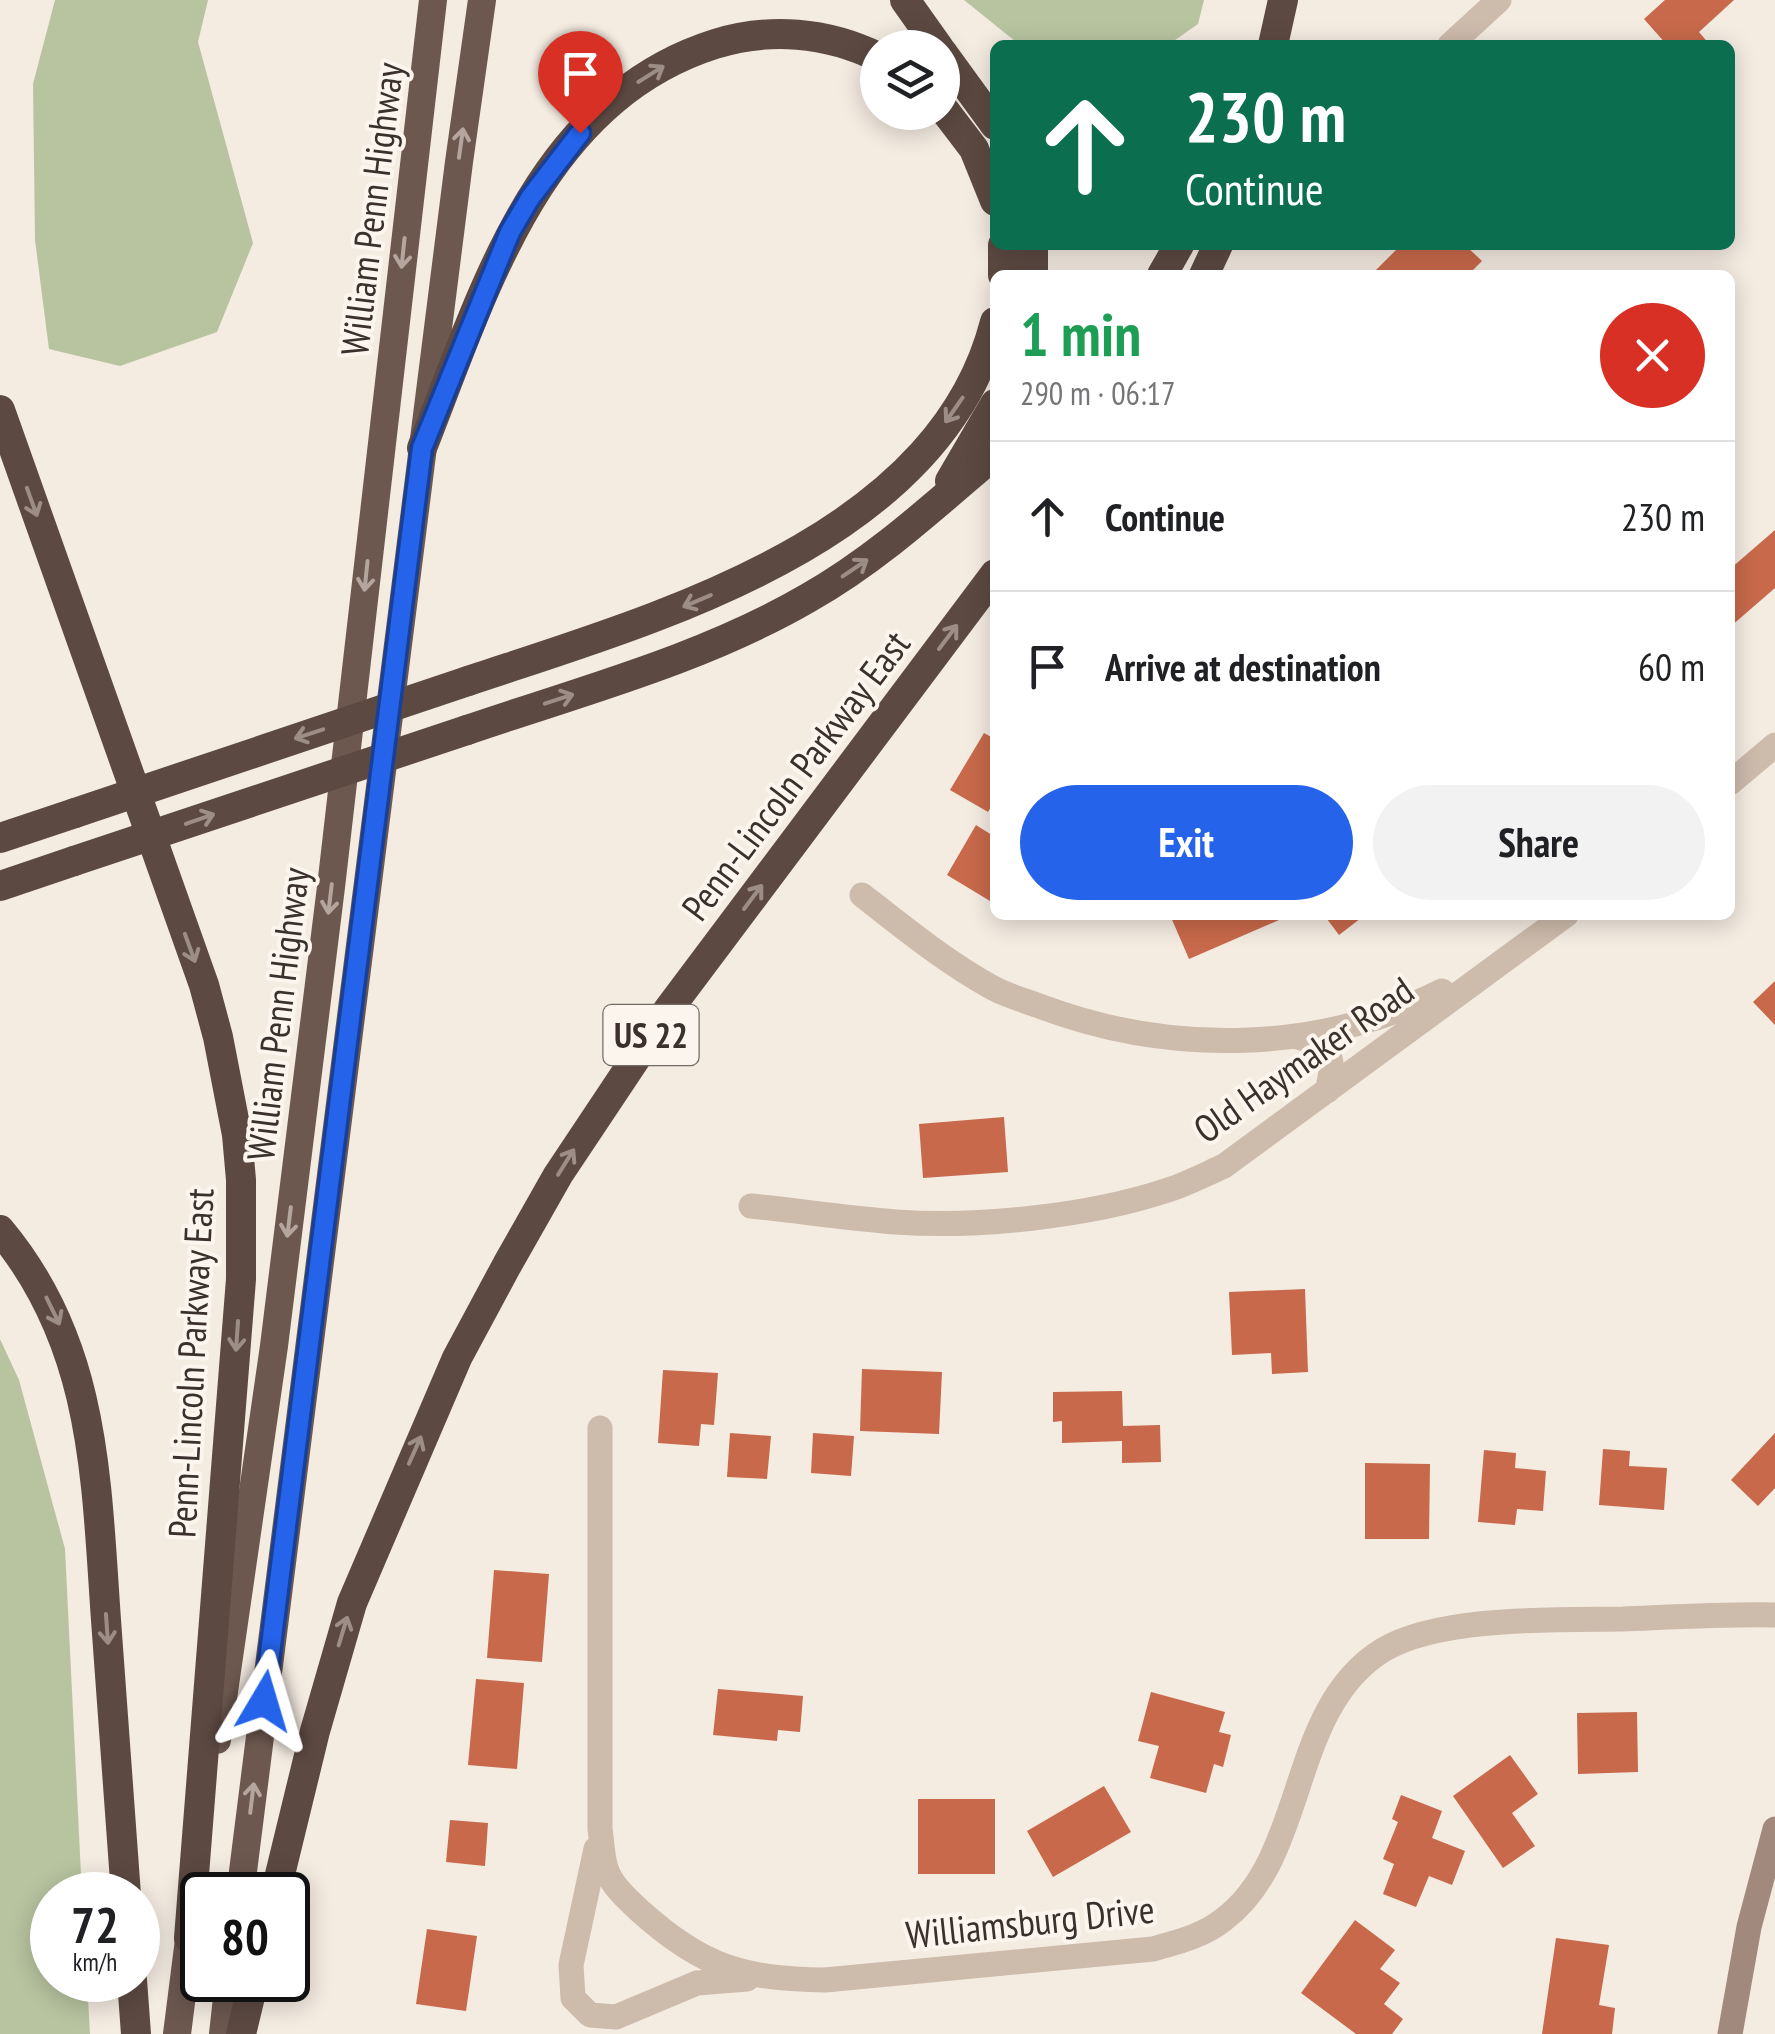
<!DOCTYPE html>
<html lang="en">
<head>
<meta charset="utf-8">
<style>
	:root { --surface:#fff; --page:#f2f2f2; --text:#202124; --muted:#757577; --line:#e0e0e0; --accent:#2563eb }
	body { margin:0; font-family:"PT Sans Narrow",sans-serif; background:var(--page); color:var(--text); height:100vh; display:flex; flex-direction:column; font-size:38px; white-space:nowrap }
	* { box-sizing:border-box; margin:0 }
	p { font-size:32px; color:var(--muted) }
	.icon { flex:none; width:55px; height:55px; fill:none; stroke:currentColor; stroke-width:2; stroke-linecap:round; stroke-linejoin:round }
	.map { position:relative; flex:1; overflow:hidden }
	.details { position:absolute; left:990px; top:270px; width:745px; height:650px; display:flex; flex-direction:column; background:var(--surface); border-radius:15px; box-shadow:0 5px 25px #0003 }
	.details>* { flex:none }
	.guide { position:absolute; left:990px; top:40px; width:745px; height:210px; border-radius:15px; box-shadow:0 5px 25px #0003; background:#0b6e4f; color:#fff; overflow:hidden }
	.fabs { position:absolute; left:860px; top:30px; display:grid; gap:20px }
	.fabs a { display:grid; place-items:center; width:100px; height:100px; border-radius:50%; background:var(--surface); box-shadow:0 5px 25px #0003; font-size:50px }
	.speed { position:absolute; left:30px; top:1872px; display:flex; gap:20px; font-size:50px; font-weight:700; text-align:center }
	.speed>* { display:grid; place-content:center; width:130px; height:130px; border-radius:50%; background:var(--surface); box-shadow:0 5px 25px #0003; line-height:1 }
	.speed small { font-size:25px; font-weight:400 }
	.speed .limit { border:5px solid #111; border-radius:15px; background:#fff; color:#111 }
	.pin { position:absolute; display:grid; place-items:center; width:85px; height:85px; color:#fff; margin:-102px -42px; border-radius:50% 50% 50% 0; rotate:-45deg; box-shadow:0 0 10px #0007 }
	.pin .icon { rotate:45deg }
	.me { position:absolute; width:110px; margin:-55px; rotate:7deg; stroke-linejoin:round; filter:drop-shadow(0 0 8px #0008) }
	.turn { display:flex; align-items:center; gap:35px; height:210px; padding:0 30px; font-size:45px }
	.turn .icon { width:130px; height:130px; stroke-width:2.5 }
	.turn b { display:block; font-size:70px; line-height:85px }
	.round { display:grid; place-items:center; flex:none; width:105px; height:105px; border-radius:52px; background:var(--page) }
	.head { display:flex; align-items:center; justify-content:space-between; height:170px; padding:0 30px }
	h1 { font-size:60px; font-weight:800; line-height:75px; color:#1e9e55 }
	.action { display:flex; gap:20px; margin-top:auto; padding:20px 30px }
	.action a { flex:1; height:115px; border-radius:60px; background:var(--accent); color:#fff; font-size:40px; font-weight:800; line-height:115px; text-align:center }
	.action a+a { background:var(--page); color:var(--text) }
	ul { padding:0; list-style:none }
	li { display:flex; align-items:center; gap:30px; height:150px; padding:0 30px; border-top:2px solid var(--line) }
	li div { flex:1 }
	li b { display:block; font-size:38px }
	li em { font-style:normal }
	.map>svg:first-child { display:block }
	.green { fill:#b8c4a0 }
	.building { fill:#c8694b }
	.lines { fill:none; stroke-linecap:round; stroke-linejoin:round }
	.minor { stroke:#cdbbac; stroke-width:25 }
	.secondary { stroke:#a18a7d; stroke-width:25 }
	.trunk { stroke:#6c584f; stroke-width:28 }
	.motorway { stroke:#5c4a42; stroke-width:30 }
	.motorway-bridge { stroke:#5c4a42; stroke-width:30 }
	.oneway { stroke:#9c8e87 }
	.oneway2 { stroke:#b4a69e }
	.route-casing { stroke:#184099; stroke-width:25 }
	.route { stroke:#2563eb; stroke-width:18 }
	.labels { text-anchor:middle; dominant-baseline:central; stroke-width:8; stroke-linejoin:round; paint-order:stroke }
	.shield { fill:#fbf5ee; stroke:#756b66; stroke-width:2.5 }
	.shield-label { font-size:35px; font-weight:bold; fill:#3b302b }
	.street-label { font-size:38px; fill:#3b302b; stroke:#fbf5ee }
</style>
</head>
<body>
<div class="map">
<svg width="1775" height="2034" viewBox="0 0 1775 2034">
	<rect width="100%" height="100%" fill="#f4ebe1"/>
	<!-- green -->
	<g class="green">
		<path d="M55,0h153l-10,42 55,201 -36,89 -97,34 -71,-17 -14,-109 -2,-156z"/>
		<path d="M964,0h240l-6,24 -30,21h-148z"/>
		<path d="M0,1339l19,41 46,169 17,346h-30v85h35l3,54h-90z"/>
	</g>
	<!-- building -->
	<g class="building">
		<path d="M1665,0h69l-35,32 11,13h-43l-23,-26z"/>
		<path d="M1401,245h64l17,16 -14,14h-97z"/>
		<path d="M1775,530v58l-45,39v-58z"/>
		<path d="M984,733l11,6v61l-7,12 -38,-22z"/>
		<path d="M976,825l19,12v67l-48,-29z"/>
		<path d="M1170,915h107l2,5 -90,39z"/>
		<path d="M1324,915h41l-26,20z"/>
		<path d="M1775,981v44l-22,-23z"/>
		<path d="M1004,1117l4,55 -85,6 -4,-54z"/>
		<path d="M1305,1289l3,83 -36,2 -1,-21 -39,2 -3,-63z"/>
		<path d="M862,1369l80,3 -3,62 -79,-3z"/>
		<path d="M663,1370l55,3 -4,52 -13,-1 -2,22 -41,-3z"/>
		<path d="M1122,1391l1,35 37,-1 1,37 -39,1v-22l-60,2v-22l-9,1v-30z"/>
		<path d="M730,1433l41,3 -4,43 -40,-2z"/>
		<path d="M813,1433l41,3 -3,40 -40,-3z"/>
		<path d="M1775,1433v55l-17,18 -27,-26z"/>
		<path d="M1603,1449l27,2 -1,15 38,2 -3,42 -65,-5z"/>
		<path d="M1484,1450l32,3 -1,15 31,3 -3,40 -26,-2 -2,16 -37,-3z"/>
		<path d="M1365,1463l65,1 -1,75h-64z"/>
		<path d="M494,1570l55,4 -7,88 -55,-4z"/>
		<path d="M476,1679l48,4 -7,86 -49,-4z"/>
		<path d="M718,1689l85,7 -3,36 -22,-2 -1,11 -64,-6z"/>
		<path d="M1151,1692l74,20 -6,20 12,3 -8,32 -9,-3 -8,29 -56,-15 9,-32 -21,-5z"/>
		<path d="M1637,1712l1,60 -60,2 -1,-61z"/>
		<path d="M1510,1755l28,39 -26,19 23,33 -32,22 -50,-72z"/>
		<path d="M1104,1786l27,46 -78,45 -26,-46z"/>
		<path d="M1401,1795l41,16 -10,27 33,13 -13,34 -23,-9 -13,31 -33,-13 11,-30 -11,-5 15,-37 -6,-3z"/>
		<rect x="918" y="1799" width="77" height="75"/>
		<path d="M450,1820l38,3 -3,43 -39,-4z"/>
		<path d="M1355,1920l40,30 -15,19 20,14 -16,21 19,15 -11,15h-36l-55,-41z"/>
		<path d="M427,1929l50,7 -11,75 -50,-7z"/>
		<path d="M1556,1938l53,7 -10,60 16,3 -3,26h-70z"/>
	</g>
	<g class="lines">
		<!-- minor -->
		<g class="minor">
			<path d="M1450,45l49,-45"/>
			<path d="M1730,783l45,-38"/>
			<path d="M862,895c42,33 84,67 131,93 15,8 33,13 49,19 129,48 277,46 400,-16"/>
			<path d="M1298,1037c34,8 38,21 29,54"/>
			<path d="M751,1206c48,5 96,12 145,16 82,6 194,-6 272,-32 19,-6 38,-16 56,-24l342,-251"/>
			<path d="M600,1428v401c2,12 2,27 6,39 5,17 21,31 34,43 62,56 103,68 185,69l328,-31c24,-7 50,-13 70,-29 86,-64 64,-211 160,-270 57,-34 174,-30 240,-31 50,-2 101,-5 152,-4"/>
			<path d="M596,1849l-25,116 2,33 17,17 26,2 81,-34 50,-4"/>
		</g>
		<!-- secondary -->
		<path class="secondary" d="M1730,2034l19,-107 26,-98"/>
		<!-- trunk -->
		<g class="trunk">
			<path d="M217,1740l57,-394 57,-459 102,-887"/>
			<path d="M240,1895l219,-1733 23,-162"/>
			<path d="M177,2034l15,-118"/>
			<path d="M223,2034l6,-54"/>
		</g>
		<!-- motorway -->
		<g class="motorway">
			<path d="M905,0l34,48"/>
			<path d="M1273,45l10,-45"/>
			<path d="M942,52l53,73"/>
			<path d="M942,107l32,42 21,52"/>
			<path d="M1003,245v30"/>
			<path d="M1033,245v30"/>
			<path d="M1162,275l17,-30"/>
			<path d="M1204,275l14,-30"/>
			<path d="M0,410l204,575 14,52 19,98 4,45v99l-52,659"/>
			<path d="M422,448c61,-154 116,-348 293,-404 54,-17 112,-12 163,13"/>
			<path d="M950,481l45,-77"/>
			<path d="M468,681c186,-62 471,-140 527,-359"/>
			<path d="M467,730c114,-39 236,-71 341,-132 69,-39 127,-93 187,-144"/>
			<path d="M0,838l75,-25"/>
			<path d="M0,886l74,-25"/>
			<path d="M0,1230c96,115 96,248 106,390 7,92 13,183 20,275"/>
			<path d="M275,1895l40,-164 37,-128 105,-245 50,-93 51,-90 110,-165 327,-436"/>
			<path d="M132,1980l4,54"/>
			<path d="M241,2034l13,-54"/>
		</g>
		<!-- motorway-bridge -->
		<g class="motorway-bridge">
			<path d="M75,813l393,-132"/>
			<path d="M74,861l393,-131"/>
		</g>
	</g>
	<!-- one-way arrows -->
	<defs><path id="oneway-shaft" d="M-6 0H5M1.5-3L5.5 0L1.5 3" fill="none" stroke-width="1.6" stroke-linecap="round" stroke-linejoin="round" transform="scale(2.5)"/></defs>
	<g class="oneway">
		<use href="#oneway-shaft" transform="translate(651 74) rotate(-32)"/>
		<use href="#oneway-shaft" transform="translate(954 410) rotate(125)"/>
		<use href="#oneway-shaft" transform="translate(32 502) rotate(70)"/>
		<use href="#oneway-shaft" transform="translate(855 568) rotate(-34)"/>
		<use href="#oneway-shaft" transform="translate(697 601) rotate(157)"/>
		<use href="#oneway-shaft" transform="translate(948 637) rotate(-53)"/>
		<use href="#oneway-shaft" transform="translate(559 699) rotate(-18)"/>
		<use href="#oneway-shaft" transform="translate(309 734) rotate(162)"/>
		<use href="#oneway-shaft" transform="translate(200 819) rotate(-19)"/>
		<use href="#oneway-shaft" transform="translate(753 897) rotate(-53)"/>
		<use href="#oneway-shaft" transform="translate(190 948) rotate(70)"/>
		<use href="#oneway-shaft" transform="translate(566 1162) rotate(-58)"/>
		<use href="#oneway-shaft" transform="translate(53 1311) rotate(64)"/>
		<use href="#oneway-shaft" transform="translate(237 1336) rotate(94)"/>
		<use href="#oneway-shaft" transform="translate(415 1450) rotate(-66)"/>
		<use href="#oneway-shaft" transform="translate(107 1629) rotate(86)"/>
		<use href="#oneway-shaft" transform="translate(343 1631) rotate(-73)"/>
	</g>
	<g class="oneway2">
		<use href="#oneway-shaft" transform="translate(461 143) rotate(-82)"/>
		<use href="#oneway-shaft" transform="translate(403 253) rotate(96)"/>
		<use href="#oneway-shaft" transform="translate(366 576) rotate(96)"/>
		<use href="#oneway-shaft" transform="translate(330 899) rotate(97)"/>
		<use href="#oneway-shaft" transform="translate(289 1222) rotate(97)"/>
		<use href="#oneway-shaft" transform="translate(252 1798) rotate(-83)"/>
	</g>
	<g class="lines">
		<!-- route casing -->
		<g class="route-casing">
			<path id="route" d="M264,1701l158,-1253 88,-216 20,-34 50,-65"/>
		</g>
		<!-- route -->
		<use href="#route" class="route"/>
	</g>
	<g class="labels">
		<!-- shield labels -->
		<rect class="shield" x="603.5" y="1005" width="95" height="60" rx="8"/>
		<g class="shield-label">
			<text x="651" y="1035">US 22</text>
		</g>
		<!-- street labels -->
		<g class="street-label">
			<text transform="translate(371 209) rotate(-83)">William Penn Highway</text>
			<text transform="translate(795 775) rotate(-53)">Penn-Lincoln Parkway East</text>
			<text transform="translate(277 1014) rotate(-83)">William Penn Highway</text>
			<text transform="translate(1303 1059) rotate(-35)">Old Haymaker Road</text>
			<text transform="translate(190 1363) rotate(-87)">Penn-Lincoln Parkway East</text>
			<text transform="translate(1030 1921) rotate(-6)">Williamsburg Drive</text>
		</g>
	</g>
</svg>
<div class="fabs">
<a><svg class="icon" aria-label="layers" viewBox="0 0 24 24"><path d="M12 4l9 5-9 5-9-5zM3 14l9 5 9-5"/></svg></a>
</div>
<div class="speed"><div>72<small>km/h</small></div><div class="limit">80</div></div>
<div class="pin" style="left:580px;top:133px;background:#d93025"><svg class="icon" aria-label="arrive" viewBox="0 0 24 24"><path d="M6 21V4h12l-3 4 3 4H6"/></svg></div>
<svg class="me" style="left:264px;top:1701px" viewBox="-20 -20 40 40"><path d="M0-17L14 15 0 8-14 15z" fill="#2563eb" stroke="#fff" stroke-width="4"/></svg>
<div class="guide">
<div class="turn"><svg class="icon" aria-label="ahead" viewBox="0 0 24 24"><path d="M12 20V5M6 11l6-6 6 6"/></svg><div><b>230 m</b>Continue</div></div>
</div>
<section class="details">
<div class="head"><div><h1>1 min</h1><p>290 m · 06:17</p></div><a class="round" style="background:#d93025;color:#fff"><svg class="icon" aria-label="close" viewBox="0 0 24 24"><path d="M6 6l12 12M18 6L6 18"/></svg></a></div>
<ul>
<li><svg class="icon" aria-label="ahead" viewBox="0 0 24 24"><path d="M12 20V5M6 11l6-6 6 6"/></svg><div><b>Continue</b></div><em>230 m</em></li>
<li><svg class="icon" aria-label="arrive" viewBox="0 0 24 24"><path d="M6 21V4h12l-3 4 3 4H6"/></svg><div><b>Arrive at destination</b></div><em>60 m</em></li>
</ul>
<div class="action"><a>Exit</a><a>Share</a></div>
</section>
</div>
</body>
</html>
